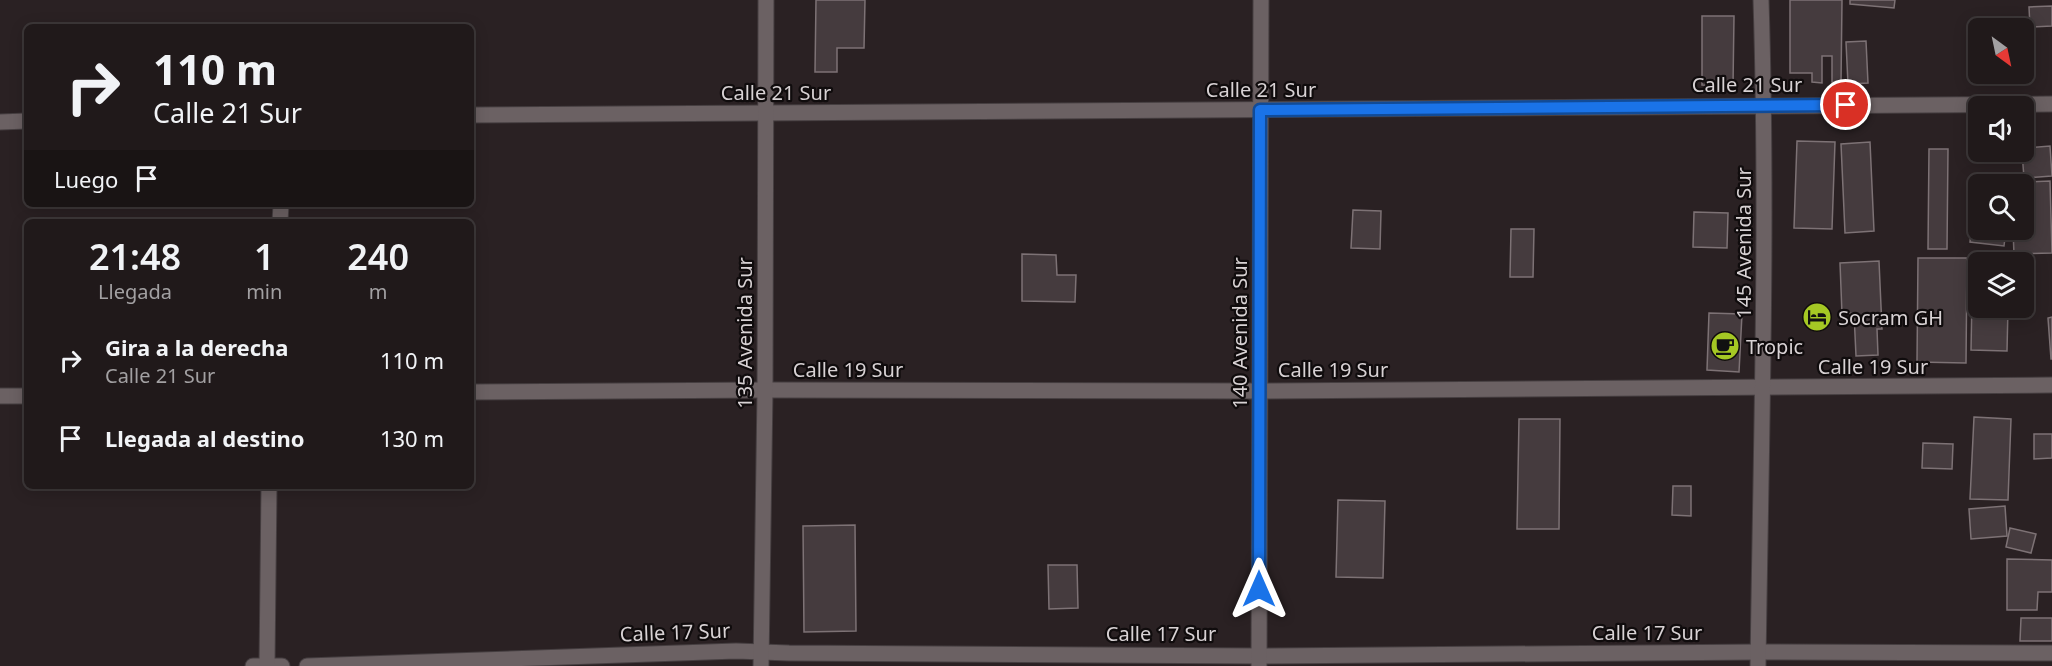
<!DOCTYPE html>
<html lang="es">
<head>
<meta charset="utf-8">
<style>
	:root { --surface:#20191a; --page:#2d2627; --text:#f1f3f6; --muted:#a2a0a2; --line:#3d3839 }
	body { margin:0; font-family:"Noto Sans",sans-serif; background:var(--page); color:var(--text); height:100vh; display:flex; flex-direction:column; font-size:22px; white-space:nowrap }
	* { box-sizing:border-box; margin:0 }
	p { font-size:20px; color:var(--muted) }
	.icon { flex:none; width:33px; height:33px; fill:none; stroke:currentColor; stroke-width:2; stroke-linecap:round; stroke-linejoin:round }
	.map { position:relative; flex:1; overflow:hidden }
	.details { position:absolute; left:24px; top:219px; width:450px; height:270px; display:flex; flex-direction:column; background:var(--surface); border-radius:9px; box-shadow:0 3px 15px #0003,0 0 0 2px var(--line) }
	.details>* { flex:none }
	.guide { position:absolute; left:24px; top:24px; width:450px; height:183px; border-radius:9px; box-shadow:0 3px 15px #0003,0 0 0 2px var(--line); background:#20191a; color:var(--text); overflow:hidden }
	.needle { width:39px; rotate:147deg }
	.tools { position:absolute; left:1968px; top:18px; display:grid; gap:12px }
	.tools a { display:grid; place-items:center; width:66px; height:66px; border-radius:9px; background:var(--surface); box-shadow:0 3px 15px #0003,0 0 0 2px var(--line); font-size:30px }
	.pin { position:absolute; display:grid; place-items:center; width:51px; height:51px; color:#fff; margin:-26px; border:3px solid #fff; border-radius:50%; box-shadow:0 2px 6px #0007 }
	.me { position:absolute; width:66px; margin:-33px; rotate:0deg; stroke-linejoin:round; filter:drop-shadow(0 0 4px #0008) }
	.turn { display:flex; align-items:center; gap:21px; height:126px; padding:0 30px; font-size:27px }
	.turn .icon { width:78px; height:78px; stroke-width:2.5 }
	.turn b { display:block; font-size:42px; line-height:51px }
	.then { display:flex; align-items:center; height:57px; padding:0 30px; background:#0003; gap:12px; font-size:22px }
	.eta { display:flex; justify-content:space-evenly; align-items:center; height:102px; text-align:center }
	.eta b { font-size:36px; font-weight:600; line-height:42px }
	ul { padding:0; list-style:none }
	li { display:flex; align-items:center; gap:18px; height:78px; padding:0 30px }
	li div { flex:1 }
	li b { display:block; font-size:22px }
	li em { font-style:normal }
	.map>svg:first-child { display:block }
	.building { fill:#453b3e; stroke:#7d7275; stroke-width:1.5 }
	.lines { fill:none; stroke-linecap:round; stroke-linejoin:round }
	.minor-casing { stroke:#453e40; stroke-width:17 }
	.minor { stroke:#6b6163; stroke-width:15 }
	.route-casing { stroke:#114b97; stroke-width:15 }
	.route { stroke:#1a73e8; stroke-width:10 }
	.labels { text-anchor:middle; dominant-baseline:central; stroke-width:4.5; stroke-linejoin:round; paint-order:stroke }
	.street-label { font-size:20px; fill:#d8d2d4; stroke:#100c0d }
	.poi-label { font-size:20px; fill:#d8d2d4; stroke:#100c0d; text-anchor:start }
</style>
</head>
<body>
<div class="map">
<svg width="2052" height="666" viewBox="0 0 2052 666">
	<rect width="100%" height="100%" fill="#2a2123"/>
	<!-- building -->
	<g class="building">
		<path d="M816,0h49l-1,48h-27v24h-22z"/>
		<path d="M1790,0h52l-1,83 -9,-1v-26h-10v27l-10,-1v-9h-22z"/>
		<path d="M1850,0h45l-1,8 -44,-4z"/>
		<path d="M2052,6v20l-22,1 -1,-20z"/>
		<path d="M1702,16h32l-1,70 -31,-1z"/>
		<path d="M1866,41l2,42 -20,1 -2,-42z"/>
		<path d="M1797,141l38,1 -3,87 -38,-1z"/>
		<path d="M1870,142l4,89 -29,2 -4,-89z"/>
		<path d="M2050,146l2,30 -28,2 -2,-26h2v-4z"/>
		<path d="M1929,149h19l-1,100h-19z"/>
		<path d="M1977,176l34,4v4h-33v46h28l-2,16 -34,-4z"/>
		<path d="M2050,181l2,72 -38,1 -1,-24h11v-3h6l-1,-45z"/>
		<path d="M1353,210l28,1 -1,38 -29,-1z"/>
		<path d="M1694,212l34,1 -1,35 -34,-1z"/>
		<path d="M1511,229h23l-1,48h-23z"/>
		<path d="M1022,254l34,1 1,20h19l-1,27 -53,-1z"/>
		<path d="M1918,258h49l-1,105 -49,-1z"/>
		<path d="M1993,260l34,2 -1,31h-2v-31h-31z"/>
		<path d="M1879,261l3,68h-5l1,26 -22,1 -2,-43 -12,1 -2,-51z"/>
		<path d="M1972,298l6,1v9h30l-1,43 -36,-1z"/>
		<path d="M1709,313l33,1 -3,58 -32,-2z"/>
		<path d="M2052,317v42h-1l-3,-41z"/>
		<path d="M1974,417l37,2 -3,81 -38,-1z"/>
		<path d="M1519,419h41l-1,110h-42z"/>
		<path d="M2034,434h18v24l-18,1z"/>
		<path d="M1923,443l30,1 -1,25 -30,-1z"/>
		<path d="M1673,486h18v30l-19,-1z"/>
		<path d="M1338,500l47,1 -2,77 -47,-1z"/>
		<path d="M2005,506l2,30 -36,3 -2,-30z"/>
		<path d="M855,525l1,106 -52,1 -1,-106z"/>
		<path d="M2010,528l26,6 -5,19 -25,-6z"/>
		<path d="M2007,559l45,1v32h-14l-1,18h-30z"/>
		<path d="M1048,565h29l1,43 -29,1z"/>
		<path d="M2021,618h31v23h-32z"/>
	</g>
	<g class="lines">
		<!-- minor casing -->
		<g class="minor-casing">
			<g id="minor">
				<path d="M471,115l1581,-11"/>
				<path d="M0,122l27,-1"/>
				<path d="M280,222l1,-18"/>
				<path d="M471,392l294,-2 495,1 792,-6"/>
				<path d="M0,396h27"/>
				<path d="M253,666h29"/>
				<path d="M267,666l2,-180"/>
				<path d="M307,666l429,-15 53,2 470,3 500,-4 293,1"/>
				<path d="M761,666l4,-276 1,-390"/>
				<path d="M1259,666l2,-666"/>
				<path d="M1758,666c3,-222 10,-444 3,-666"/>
			</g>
		</g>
		<!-- minor -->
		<use href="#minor" class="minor"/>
	</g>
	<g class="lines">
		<!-- route casing -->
		<g class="route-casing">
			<path id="route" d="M1259,589l1,-479 586,-5"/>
		</g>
		<!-- route -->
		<use href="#route" class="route"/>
	</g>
	<!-- icons -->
	<defs>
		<g id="hotel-disc" transform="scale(1.5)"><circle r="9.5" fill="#a5c824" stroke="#100c0d"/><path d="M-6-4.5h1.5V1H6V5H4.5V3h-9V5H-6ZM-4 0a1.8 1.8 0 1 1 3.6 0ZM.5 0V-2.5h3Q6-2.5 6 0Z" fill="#111"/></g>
		<g id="cafe-disc" transform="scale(1.5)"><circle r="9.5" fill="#a5c824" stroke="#100c0d"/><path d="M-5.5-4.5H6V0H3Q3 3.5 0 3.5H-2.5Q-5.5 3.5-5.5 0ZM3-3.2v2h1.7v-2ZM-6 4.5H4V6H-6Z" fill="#111"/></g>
	</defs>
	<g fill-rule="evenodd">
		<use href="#hotel-disc" x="1817" y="317"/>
		<use href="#cafe-disc" x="1725" y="346"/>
	</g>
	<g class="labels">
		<!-- street labels -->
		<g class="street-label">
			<text x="1747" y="84">Calle 21 Sur</text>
			<text x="1261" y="89">Calle 21 Sur</text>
			<text x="776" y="92">Calle 21 Sur</text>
			<text transform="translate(1743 243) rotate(-90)">145 Avenida Sur</text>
			<text transform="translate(744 333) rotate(-90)">135 Avenida Sur</text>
			<text transform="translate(1239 333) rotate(-90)">140 Avenida Sur</text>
			<text x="1873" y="366">Calle 19 Sur</text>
			<text x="848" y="369">Calle 19 Sur</text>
			<text x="1333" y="369">Calle 19 Sur</text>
			<text transform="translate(675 632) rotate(-2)">Calle 17 Sur</text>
			<text x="1647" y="632">Calle 17 Sur</text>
			<text x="1161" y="633">Calle 17 Sur</text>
		</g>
		<!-- poi labels -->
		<g class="poi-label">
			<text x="1838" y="317">Socram GH</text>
			<text x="1746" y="346">Tropic</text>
		</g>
	</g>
</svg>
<div class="tools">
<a><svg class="needle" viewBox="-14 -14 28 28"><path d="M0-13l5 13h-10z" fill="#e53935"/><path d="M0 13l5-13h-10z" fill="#a2a0a2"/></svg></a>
<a><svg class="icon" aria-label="sound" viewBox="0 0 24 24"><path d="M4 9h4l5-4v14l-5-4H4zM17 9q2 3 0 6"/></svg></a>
<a><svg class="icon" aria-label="search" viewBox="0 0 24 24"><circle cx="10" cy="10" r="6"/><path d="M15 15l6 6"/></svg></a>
<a><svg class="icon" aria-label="layers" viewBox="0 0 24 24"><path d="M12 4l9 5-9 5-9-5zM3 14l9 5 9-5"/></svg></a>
</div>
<div class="pin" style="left:1846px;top:105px;background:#d93025"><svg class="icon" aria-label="arrive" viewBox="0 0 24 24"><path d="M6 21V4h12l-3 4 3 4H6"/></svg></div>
<svg class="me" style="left:1259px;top:589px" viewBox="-20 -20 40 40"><path d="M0-17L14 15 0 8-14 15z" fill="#1a73e8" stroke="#fff" stroke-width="4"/></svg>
<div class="guide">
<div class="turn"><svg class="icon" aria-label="right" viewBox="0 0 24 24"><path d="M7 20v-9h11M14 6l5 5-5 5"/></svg><div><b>110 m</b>Calle 21 Sur</div></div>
<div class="then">Luego<svg class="icon" aria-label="arrive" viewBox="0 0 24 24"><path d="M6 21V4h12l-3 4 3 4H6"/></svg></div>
</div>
<section class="details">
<div class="eta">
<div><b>21:48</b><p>Llegada</p></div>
<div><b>1</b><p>min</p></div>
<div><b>240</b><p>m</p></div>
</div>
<ul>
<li><svg class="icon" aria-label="right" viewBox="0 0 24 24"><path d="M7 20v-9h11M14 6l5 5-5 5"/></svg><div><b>Gira a la derecha</b><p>Calle 21 Sur</p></div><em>110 m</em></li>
<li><svg class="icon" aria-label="arrive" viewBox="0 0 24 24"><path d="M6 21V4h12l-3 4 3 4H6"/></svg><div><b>Llegada al destino</b></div><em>130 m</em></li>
</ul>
</section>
</div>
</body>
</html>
